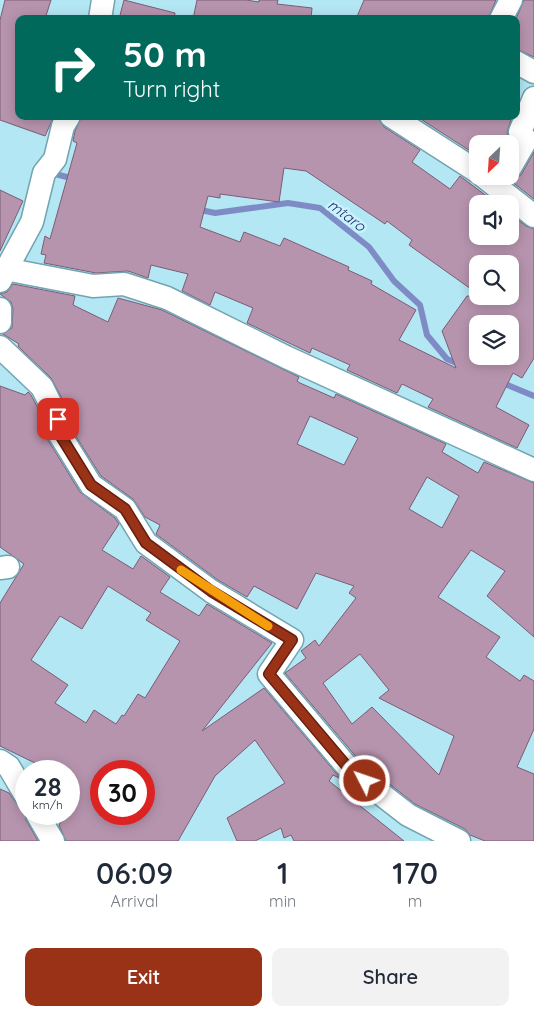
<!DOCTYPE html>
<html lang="en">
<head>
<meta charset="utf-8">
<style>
	:root { --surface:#fff; --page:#f2f2f3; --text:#1f2937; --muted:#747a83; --accent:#9a3218 }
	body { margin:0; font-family:Quicksand,sans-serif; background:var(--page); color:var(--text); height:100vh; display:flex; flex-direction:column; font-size:19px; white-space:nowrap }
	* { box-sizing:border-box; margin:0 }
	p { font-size:16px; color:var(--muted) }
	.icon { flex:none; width:28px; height:28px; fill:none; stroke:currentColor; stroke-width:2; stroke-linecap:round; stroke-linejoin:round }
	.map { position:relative; height:841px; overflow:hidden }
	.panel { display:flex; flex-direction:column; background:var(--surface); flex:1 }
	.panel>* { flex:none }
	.top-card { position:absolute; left:15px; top:15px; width:505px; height:105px; border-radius:10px; box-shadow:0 2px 12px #0003; background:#00695c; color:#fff; overflow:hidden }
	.needle { width:32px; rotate:205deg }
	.fabs { position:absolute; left:469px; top:135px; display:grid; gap:10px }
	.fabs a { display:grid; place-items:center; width:50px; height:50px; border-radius:10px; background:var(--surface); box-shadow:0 2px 12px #0003; font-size:25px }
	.speed { position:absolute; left:15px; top:760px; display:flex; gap:10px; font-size:25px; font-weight:700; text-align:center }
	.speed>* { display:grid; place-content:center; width:65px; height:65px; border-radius:50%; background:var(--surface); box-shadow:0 2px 12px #0003; line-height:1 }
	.speed small { font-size:12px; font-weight:400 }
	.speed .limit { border:8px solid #d22; background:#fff; color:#111 }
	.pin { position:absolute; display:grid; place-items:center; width:42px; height:42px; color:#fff; margin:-21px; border-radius:10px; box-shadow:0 2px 8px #0006 }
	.me { position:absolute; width:55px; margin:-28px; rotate:311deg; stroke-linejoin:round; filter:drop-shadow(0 0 4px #0008) }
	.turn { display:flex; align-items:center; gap:18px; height:105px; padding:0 25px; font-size:22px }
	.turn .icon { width:65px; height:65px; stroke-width:2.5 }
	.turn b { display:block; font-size:35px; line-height:42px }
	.eta { display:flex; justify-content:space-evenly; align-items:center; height:85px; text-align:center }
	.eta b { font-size:30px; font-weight:600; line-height:35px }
	.cta { display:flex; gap:10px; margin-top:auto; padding:10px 25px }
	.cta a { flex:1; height:58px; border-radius:10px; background:var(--accent); color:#fff; font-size:20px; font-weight:600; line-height:58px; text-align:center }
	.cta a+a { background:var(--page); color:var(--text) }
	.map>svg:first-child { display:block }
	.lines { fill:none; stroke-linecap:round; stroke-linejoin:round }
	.stream { stroke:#7f8bc5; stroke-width:6 }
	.building { fill:#b794ae; stroke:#7c5c75; fill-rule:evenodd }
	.minor-casing { stroke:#72a4b1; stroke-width:25 }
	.minor { stroke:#fff; stroke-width:22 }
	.route-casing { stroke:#642010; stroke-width:12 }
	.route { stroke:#9a3218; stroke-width:9 }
	.slow { stroke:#f59e0b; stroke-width:9 }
	.labels { text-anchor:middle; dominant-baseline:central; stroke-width:5; stroke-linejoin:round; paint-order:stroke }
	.water-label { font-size:15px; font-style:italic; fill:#21256a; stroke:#c9f3fd }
</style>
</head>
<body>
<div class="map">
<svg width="534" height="841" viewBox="0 0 534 841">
	<rect width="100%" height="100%" fill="#b3e7f4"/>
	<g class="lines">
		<!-- stream -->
		<g class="stream">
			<path d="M51,173l24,6"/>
			<path d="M196,209l19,4 73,-10 32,5 49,39 25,34 26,24 7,30 20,24 14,6"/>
			<path d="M500,382l34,14"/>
		</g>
	</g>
	<!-- building -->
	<g class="building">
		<path d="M5,0h46l-6,19h-26v97h35l-9,20 -45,-16v-100z"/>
		<path d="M124,0l51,13 -1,6h-55z"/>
		<path d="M197,0h49l13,2v-2h19l-1,4 35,4 -1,11h-118z"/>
		<path d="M364,0h132l-8,19h-132z"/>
		<path d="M524,0h10v57l-18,-8v-30z"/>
		<path d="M82,116h296l6,11 36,23 -8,12 38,27 10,-13 37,28h-19v32h32v-22l16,12 8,3v129l-12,20 -9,-5 -17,34 33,18 -12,23 -89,-41 5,-8 -31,-15 -5,9 -50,-23 3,-5 -38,-17 -2,5 -63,-30 6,-15 -38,-16 -5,13 -28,-14 6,-17 -37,-9 -3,13 -20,-7 -32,2 -52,-10 2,-8 -5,-1 4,-18 5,3 27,-96 -4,-2 2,-10zM284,168l22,3 79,53 2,-3 25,19 -3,5 69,49v-30h32v32h-43l-25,35 14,37 -57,-28 17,-30 -45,-26 1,-3 -24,-11 1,-3 -65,-29 -4,8 -36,-14 -4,10 -40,-15 8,-31 12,2v-4l59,8zM478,324h32v32h-32z"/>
		<path d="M416,116h96l-5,17 3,8 -1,3h-31v12z"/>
		<path d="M534,152v47l-23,-18 10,-6z"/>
		<path d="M0,190l23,11 -23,50z"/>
		<path d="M13,284l62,12 -2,9 35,17 10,-24 44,12 137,67 -2,4 3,2 34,15 2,-4 110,50 -4,8 36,21 6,-11 50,21v154l-47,-41 18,-25 -34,-21 -33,47 62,40 -14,20 34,24 4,-6 10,6v48l-17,38 17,7v67h-49l-15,-6 -5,-6 -50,-25 -56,-44 -74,-87 21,-15 -5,-7 14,-11 4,6 37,-48 -7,-5 5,-7 -38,-13 -19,36 -43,-23 -7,11 -29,-17 -62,-46 4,-9 -15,-8 -12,-18 -32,-23 -31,-49v-14l-19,-35 -33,-32 1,-2 -16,-10 9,-6 1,-19 -2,-7 -11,-8 7,-2zM310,416l48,22 -14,27 -47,-21zM427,477l32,19 -17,32 -33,-19zM360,654l29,36 -10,8 75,38 -15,39 -67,-68 -20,17 -29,-41z"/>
		<path d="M0,386l25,9 3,-3 3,3 14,27 1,15 34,55 35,26 4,6 -17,26 31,19 8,-13 29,21 -10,15 39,24 8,-12 65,39 -70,88 62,-43 77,91 -8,-4 -4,6 75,60h-110l-3,-6 -7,3 -3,-10 -26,13h-18l-10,-23 58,-35 -30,-43 -40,36 -37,65h-112l-7,-16 6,-11h4v-43h-37l5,-7 -37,-18v-143l24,-39 -24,-17zM108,586l43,27 -5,7 34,21 -35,57 -7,-4 -14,22 -2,-1 -6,9 -22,-14 -8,13 -31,-20 13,-18 -37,-25 29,-44 22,13zM101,771h43v43h-43z"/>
		<path d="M0,789l9,4 10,14 6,2 1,11 12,21h-38z"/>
	</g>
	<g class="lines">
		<!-- minor casing -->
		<g class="minor-casing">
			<g id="minor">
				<path d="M100,19l3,-19"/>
				<path d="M501,19l10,-19"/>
				<path d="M516,62l18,10"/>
				<path d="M391,116l87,56"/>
				<path d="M510,168l16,-28 -6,-8 14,-34"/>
				<path d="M483,176l51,40"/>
				<path d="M5,269l88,17 31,-2 43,14 119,59 248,113"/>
				<path d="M0,281l32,-59 12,-49 11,-14 8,-33 6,-10"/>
				<path d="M0,309v13"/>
				<path d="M0,347l42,40 16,32 -1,11 34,55 34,24 21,34 65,48 81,49 -23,34 81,96 58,45 51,26"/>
				<path d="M0,568l8,-1"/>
				<path d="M0,761l9,6 17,29"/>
				<path d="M37,814l16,27"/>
			</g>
		</g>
		<!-- minor -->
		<use href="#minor" class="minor"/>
	</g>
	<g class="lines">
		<!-- route casing -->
		<g class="route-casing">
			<path id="route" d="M58,419l-1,11 34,55 34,24 21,34 65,48 81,49 -23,34 81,96 15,11"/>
		</g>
		<!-- route -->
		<use href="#route" class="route"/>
		<!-- slow -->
		<path class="slow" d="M181,570l87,56"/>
	</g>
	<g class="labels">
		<!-- water labels -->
		<g class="water-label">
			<text transform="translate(347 215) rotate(37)">mtaro</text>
		</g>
	</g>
</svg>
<div class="fabs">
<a><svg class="needle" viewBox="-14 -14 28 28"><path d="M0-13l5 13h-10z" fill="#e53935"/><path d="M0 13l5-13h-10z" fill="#747a83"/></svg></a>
<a><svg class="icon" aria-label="sound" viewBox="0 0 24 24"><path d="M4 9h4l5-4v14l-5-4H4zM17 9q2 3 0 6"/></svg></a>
<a><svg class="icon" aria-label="search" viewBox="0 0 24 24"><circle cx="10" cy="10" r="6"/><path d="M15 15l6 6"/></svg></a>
<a><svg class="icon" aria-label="layers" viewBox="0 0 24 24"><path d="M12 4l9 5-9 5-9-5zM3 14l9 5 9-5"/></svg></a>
</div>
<div class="speed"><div>28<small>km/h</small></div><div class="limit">30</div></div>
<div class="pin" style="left:58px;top:419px;background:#d93025"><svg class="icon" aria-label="arrive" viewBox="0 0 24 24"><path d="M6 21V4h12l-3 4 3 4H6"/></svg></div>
<svg class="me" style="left:365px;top:781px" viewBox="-20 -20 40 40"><circle r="17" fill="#9a3218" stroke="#fff" stroke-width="3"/><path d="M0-11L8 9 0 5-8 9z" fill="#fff"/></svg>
<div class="top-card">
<div class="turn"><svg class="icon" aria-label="right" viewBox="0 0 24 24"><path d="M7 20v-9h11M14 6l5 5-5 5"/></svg><div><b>50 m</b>Turn right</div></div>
</div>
</div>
<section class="panel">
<div class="eta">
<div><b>06:09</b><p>Arrival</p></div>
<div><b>1</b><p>min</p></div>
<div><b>170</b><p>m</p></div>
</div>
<div class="cta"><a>Exit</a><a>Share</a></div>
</section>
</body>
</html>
